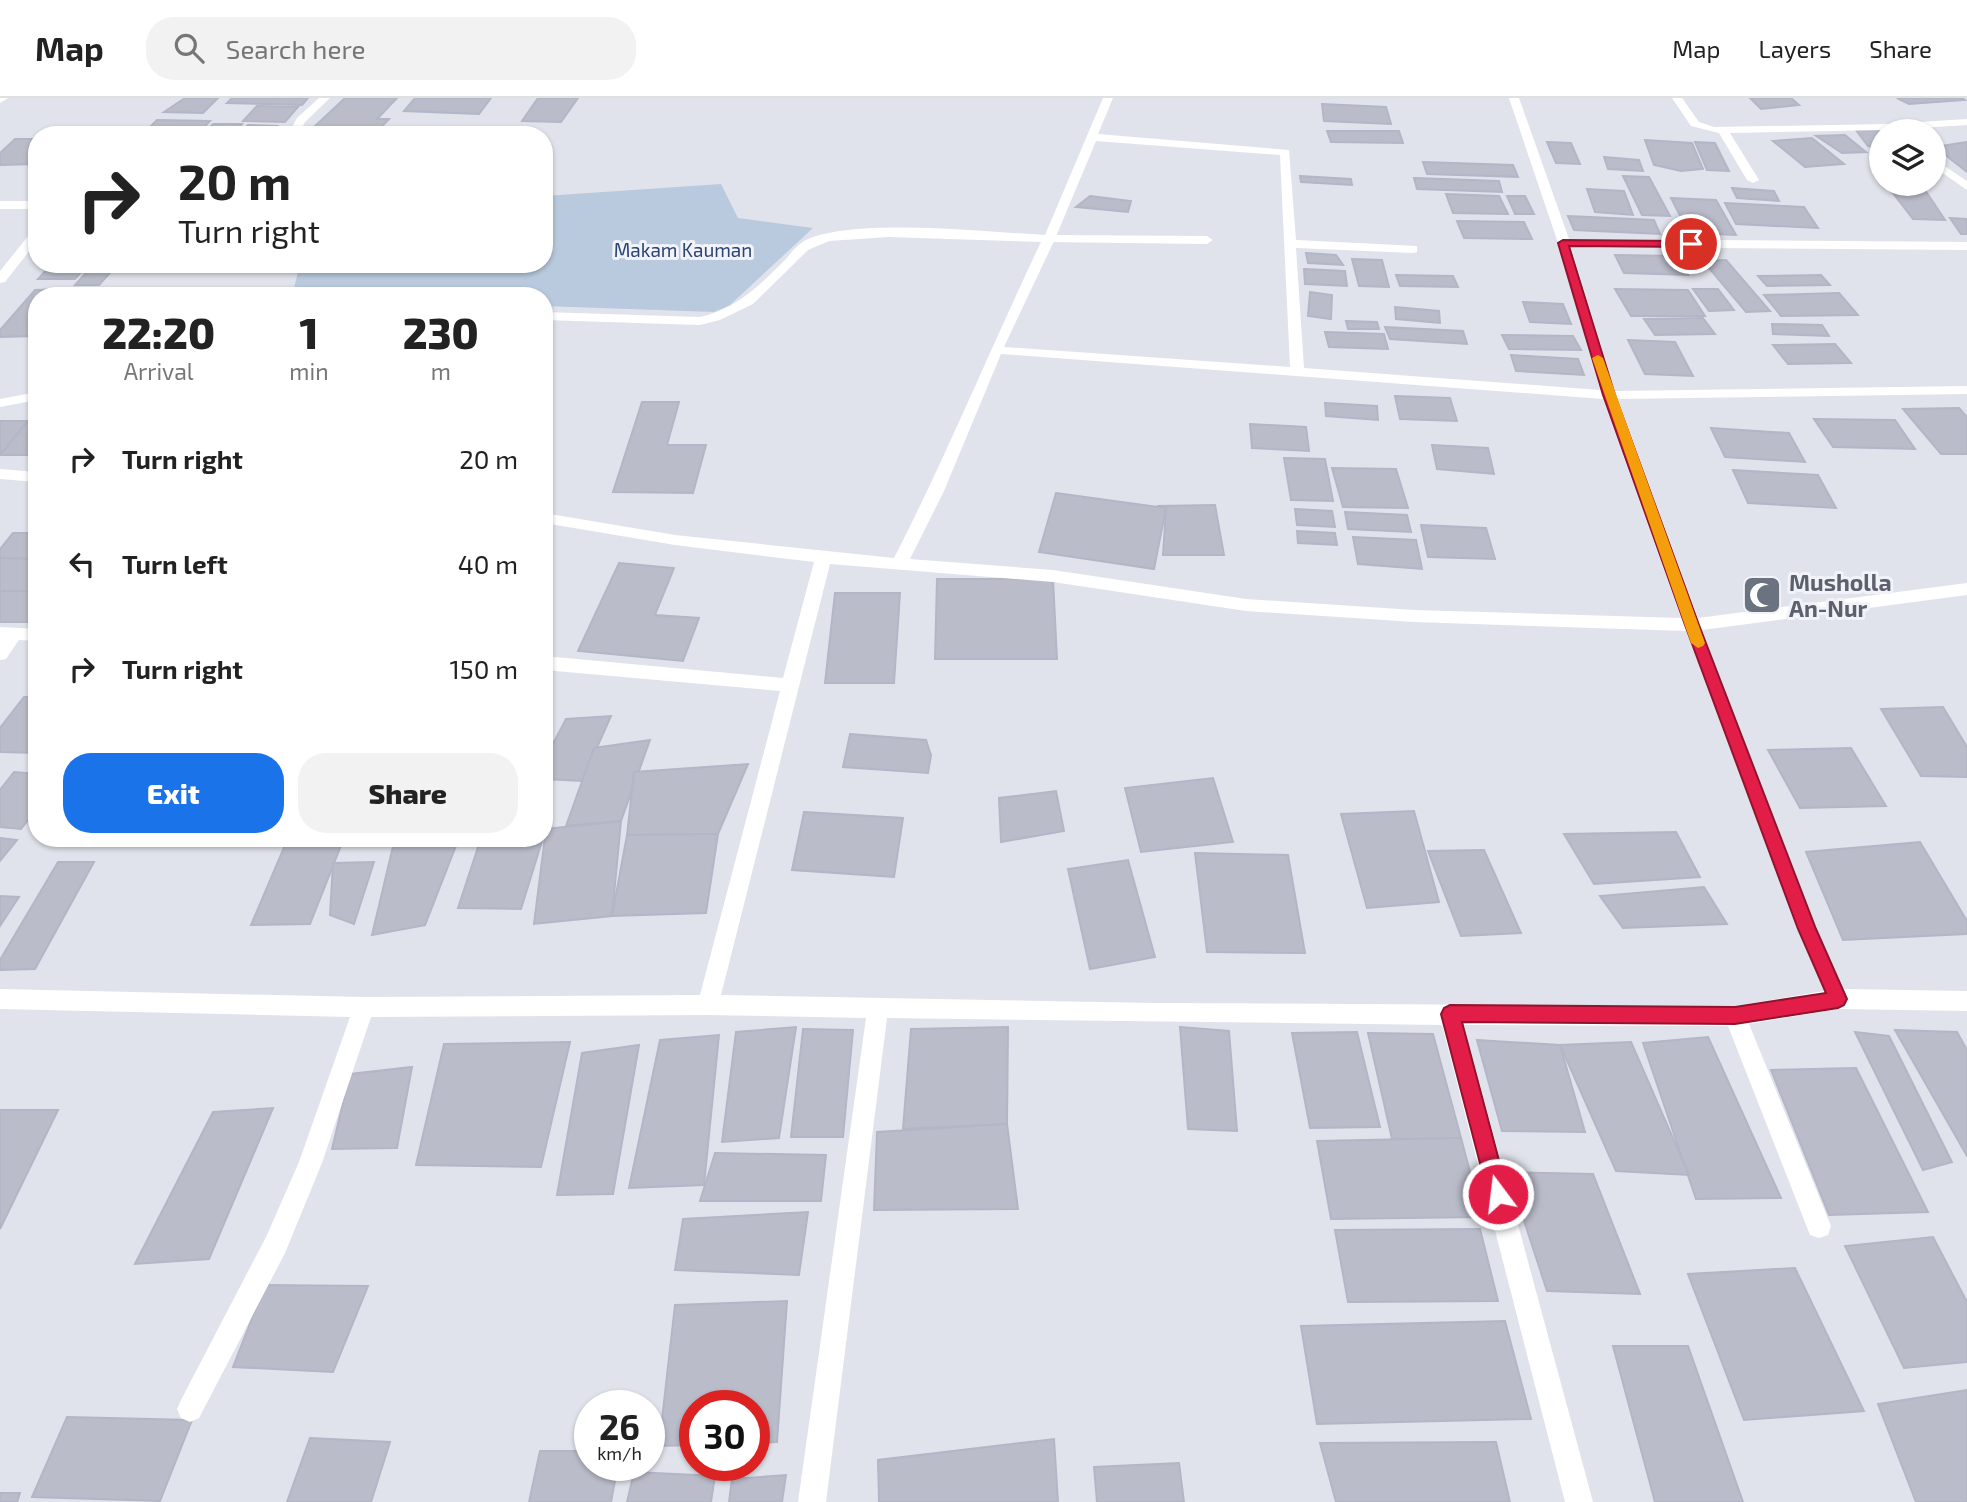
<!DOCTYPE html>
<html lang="en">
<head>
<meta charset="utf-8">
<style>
	:root { --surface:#fff; --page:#f2f2f2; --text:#222; --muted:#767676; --line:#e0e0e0; --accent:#1a73e8 }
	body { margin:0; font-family:"Exo 2",sans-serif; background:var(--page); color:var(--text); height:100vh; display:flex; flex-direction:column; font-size:26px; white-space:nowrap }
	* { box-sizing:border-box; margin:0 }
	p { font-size:23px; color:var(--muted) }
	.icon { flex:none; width:38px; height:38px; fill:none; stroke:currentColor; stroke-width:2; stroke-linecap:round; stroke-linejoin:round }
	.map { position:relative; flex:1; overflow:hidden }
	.side { position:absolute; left:28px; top:189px; width:525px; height:560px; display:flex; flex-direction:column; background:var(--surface); border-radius:28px; box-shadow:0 2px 5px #0004 }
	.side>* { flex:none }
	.top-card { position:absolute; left:28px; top:28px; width:525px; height:147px; border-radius:28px; box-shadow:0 2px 5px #0004; background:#fff; color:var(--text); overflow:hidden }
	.controls { position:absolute; left:1869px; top:21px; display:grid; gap:14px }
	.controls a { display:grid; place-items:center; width:77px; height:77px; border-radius:50%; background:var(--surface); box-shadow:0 2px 5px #0004; font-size:35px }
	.speed { position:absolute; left:574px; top:1292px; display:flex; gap:14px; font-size:35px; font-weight:700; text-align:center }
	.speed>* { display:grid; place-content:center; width:91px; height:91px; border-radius:50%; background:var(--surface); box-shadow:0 2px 5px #0004; line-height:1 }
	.speed small { font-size:18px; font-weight:400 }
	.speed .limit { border:10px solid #d22; background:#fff; color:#111 }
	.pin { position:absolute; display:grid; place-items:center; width:60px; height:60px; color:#fff; margin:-30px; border:4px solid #fff; border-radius:50%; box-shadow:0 2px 7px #0007 }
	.me { position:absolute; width:77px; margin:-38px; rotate:345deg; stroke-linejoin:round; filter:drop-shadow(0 0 5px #0008) }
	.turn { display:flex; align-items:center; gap:24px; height:147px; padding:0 35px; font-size:32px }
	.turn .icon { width:91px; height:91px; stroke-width:2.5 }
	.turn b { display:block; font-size:49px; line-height:60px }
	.eta { display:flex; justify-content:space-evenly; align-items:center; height:119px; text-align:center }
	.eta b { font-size:42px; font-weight:800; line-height:49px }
	.action { display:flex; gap:14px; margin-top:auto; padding:14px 35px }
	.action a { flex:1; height:80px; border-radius:28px; background:var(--accent); color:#fff; font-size:28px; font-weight:800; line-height:80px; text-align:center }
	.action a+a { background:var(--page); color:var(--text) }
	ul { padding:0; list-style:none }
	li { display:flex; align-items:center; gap:21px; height:105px; padding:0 35px }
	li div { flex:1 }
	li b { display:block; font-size:26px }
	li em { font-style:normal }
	header { display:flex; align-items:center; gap:42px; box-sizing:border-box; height:98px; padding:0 35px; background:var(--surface); border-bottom:2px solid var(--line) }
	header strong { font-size:33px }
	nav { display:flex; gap:38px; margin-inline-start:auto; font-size:24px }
	.search { width:490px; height:63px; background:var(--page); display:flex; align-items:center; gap:18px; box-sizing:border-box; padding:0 24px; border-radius:28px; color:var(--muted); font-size:26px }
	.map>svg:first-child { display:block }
	.green { fill:#b9cade }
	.building { fill:#babcca; stroke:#b3b6c6; stroke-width:2 }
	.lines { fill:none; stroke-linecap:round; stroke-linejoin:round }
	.service { fill:#fff; fill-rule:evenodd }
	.minor { fill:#fff; fill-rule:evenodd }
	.route { fill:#e11d48; stroke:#92132f; stroke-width:2 }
	.slow { fill:#f59e0b }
	.labels { text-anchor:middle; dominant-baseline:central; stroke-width:6; stroke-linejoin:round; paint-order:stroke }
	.far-park-label { font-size:19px; fill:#2a4476; stroke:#f2f3f9 }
	.worship-label { font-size:23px; font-weight:bold; fill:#5b616d; stroke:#f2f3f9; text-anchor:start }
</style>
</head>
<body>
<header>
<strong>Map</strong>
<div class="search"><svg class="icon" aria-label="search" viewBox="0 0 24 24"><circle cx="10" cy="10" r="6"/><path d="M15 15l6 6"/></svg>Search here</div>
<nav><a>Map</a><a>Layers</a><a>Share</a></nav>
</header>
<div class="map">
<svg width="1967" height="1404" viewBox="0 0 1967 1404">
	<rect width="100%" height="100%" fill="#e1e3ec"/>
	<!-- green -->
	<path class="green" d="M721,86l17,34 75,10 -83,77 -16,7 -170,-6v-10h-252l8,-32h244v-68z"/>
	<!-- building -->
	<g class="building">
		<path d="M185,0h33l-15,15 -39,-1z"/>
		<path d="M232,0h76l-6,7 -75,-2z"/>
		<path d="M345,0h52l-20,21h12l-13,14 -64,-4z"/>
		<path d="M415,0h76l-12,16 -75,-3z"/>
		<path d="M538,0h40l-17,24 -39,-1z"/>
		<path d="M1750,0h41l8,7 -38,4z"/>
		<path d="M1897,0h65l3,2 -56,4z"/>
		<path d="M1322,6l64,3 5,17 -67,-3z"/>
		<path d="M257,8l41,1 -13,15 -42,-1z"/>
		<path d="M157,22l53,1 -13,14h-55z"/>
		<path d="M213,26h29l-9,11h-30z"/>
		<path d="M248,27l29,1 -8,9h-30z"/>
		<path d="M1856,32l33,1h-8v18l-13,-3z"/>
		<path d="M1327,33h72l4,12 -72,-1z"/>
		<path d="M1845,37l21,17 -24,1 -26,-17z"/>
		<path d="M1812,40l32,26 -39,3 -32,-26z"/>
		<path d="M15,41h22v25l-37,1v-12z"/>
		<path d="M1645,42l47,3 11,26 -22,2 -27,-6z"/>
		<path d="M1547,44l24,1 9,21 -24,-1z"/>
		<path d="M1695,44l20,1 14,28 -22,-1z"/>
		<path d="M1967,44v30l-32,-25z"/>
		<path d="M1604,59l35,3 4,11 -35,-2z"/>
		<path d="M1423,64l90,3 5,12 -91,-3z"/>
		<path d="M1300,78l51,3 1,6 -51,-3z"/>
		<path d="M1623,78l26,1 21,39 -28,-1z"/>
		<path d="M1414,80l85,3 3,11 -85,-3z"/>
		<path d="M1886,86h35l24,36 -32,-1z"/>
		<path d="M1732,90l42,3 5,10 -42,-3z"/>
		<path d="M1587,91l37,2 9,24 -38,-3z"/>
		<path d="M1446,96l53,2 9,18 -55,-1z"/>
		<path d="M1090,98l41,5 -3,11 -52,-5z"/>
		<path d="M1507,98h18l9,18h-19z"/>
		<path d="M1671,100l45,2 20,35 -47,-2z"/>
		<path d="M1725,105l79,4 14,21 -82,-4z"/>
		<path d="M1568,118l86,4 6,14 -86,-4z"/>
		<path d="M1950,120l17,1v15h-6z"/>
		<path d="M1457,123l67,1 8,17 -68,-1z"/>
		<path d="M1306,155l30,2 7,10 -35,-2z"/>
		<path d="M1615,157l63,1 10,19 -64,-2z"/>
		<path d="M1352,161l30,1 7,27 -30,-1z"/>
		<path d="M1726,162l44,51 -24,1 -43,-51z"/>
		<path d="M94,166h24l-19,21h-24z"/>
		<path d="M51,167h36l-12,14h-37z"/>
		<path d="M1304,171l41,2 2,15 -42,-2z"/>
		<path d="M1396,177l57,1 5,11 -58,-1z"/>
		<path d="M1821,177l9,10 -63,1 -9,-10z"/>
		<path d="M98,190l-6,8h-55v40l-37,1v-7l35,-40z"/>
		<path d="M1615,191l73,1 17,26h-74z"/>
		<path d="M1693,191h25l16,21 -25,1z"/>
		<path d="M1310,194l22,3 -1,24 -23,-3z"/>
		<path d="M1839,195l19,22 -77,1 -17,-21z"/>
		<path d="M1523,204l40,2 8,20 -41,-2z"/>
		<path d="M1395,209l44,4 1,12 -44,-4z"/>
		<path d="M1703,220l12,16 -60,1 -11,-16z"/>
		<path d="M1346,223l31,1 2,7h-31z"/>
		<path d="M1772,226l50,1 7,11 -56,-2z"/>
		<path d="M1385,229l78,4 4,13 -77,-5z"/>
		<path d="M1325,234l59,2 4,15 -59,-2z"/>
		<path d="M1502,237l71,1 8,14 -72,-1z"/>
		<path d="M1628,242l47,2 18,34 -48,-2z"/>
		<path d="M1835,246l16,19 -63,1 -15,-19z"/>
		<path d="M1511,257l67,4 6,16 -68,-4z"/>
		<path d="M1395,298l55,2 7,23 -57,-2z"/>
		<path d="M642,304h37l-12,43h39l-13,48 -80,-1z"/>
		<path d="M1325,305l52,3 1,14 -52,-4z"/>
		<path d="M1959,310l8,9v37h-26l-38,-45z"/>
		<path d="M1814,321l81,1 20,29 -82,-2z"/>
		<path d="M0,323h28l-28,34z"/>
		<path d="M28,323h9v26l-7,8h-30z"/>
		<path d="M1250,326l56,3 3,24 -57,-3z"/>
		<path d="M1711,330l78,5 16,29 -80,-5z"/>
		<path d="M1432,347l56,3 6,26 -57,-5z"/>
		<path d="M1284,360l41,1 8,42 -42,-1z"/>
		<path d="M1332,370l64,1 12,39 -65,-1z"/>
		<path d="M1733,372l85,5 18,33 -88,-5z"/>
		<path d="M1056,395l110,15 -12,61 -115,-17z"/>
		<path d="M1215,407l9,50h-61l3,-47 -9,-2z"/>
		<path d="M1295,411l37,2 3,16 -38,-2z"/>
		<path d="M1345,414l62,3 4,17 -63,-3z"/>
		<path d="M1421,427l65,3 9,31 -67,-2z"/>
		<path d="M1297,433l38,2 2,12 -39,-2z"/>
		<path d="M13,435h24v26l-37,-1v-9z"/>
		<path d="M1353,439l63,3 6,29 -64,-5z"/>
		<path d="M0,460l37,1v32h-37z"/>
		<path d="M619,465l55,5 -19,47 44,3 -16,43 -105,-10z"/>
		<path d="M937,481h116l4,80h-122z"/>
		<path d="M0,493h37v23l-6,8h-31z"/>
		<path d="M835,495h65l-6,90h-69z"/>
		<path d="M24,599h13v56l-37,-1v-24z"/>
		<path d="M1943,609l24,40v30l-46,-1 -40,-67z"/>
		<path d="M611,618l-29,65 -38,-2v-18l22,-42z"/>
		<path d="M850,636l76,6 5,15 -3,18 -85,-6z"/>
		<path d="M650,642l-29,81 -55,5 28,-78z"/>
		<path d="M1851,650l35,58 -86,2 -32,-58z"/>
		<path d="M748,666l-30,70 -91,1 7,-63z"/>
		<path d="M14,674l23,2v35l-16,20 -21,-2v-37z"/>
		<path d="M1213,680l20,64 -92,10 -16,-64z"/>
		<path d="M1056,693l8,40 -63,11 -2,-44z"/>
		<path d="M1414,713l25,91 -72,6 -26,-94z"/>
		<path d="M804,714l99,6 -9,59 -102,-7z"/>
		<path d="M621,723l-9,95 -78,8 12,-95z"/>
		<path d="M1676,734l24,45 -106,7 -30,-50z"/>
		<path d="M718,736l-12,79 -94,3 15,-81z"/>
		<path d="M0,740l17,2 -17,21z"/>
		<path d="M288,740h56l-34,86 -59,1z"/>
		<path d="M395,740h64l-34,87 -53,10z"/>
		<path d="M481,740h62l-22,71 -63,-1z"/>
		<path d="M1920,744l47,79v13l-124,6 -37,-88z"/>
		<path d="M1484,752l37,83 -60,3 -33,-85z"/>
		<path d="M1195,755l93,2 17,98 -98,-1z"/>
		<path d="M1128,762l27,97 -65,12 -22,-100z"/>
		<path d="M58,764h36l-59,107 -35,1v-10z"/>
		<path d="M374,764l-20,62 -24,-9 3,-52z"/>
		<path d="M1704,789l23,37 -104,4 -23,-32z"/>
		<path d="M0,798l19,1 -19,29z"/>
		<path d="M796,929l-17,111 -57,4 14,-110z"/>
		<path d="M1008,929l-1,97 -104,5 8,-100z"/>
		<path d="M1180,929l49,4 8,100 -49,-2z"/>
		<path d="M803,931l50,1 -10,107h-52z"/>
		<path d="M1895,932l62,2 10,18v106z"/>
		<path d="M1357,934l23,95 -70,1 -18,-95z"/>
		<path d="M1855,934l34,4 63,126 -29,8z"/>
		<path d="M1368,935l65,1 28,104 -69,1z"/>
		<path d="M719,937l-15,150 -75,3 31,-148z"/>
		<path d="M1708,939l73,161 -85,1 -53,-156z"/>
		<path d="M1477,942l83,5 25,87 -83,-1z"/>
		<path d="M570,944l-29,125 -125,-2 28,-121z"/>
		<path d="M1631,944l58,133 -73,-4 -56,-126z"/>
		<path d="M639,947l-26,149 -56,1 25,-142z"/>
		<path d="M412,969l-15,81 -65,1 18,-75z"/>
		<path d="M1856,970l72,144 -99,3 -58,-145z"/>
		<path d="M273,1010l-64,151 -74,5 78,-152z"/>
		<path d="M0,1012h58l-58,119z"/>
		<path d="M1007,1026l11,85 -144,1 3,-78z"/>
		<path d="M1461,1040l21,79 -151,2 -14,-78z"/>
		<path d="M715,1055l111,2 -5,46h-121z"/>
		<path d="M1508,1074l85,2 47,120 -93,-3z"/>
		<path d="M808,1114l-9,63 -124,-5 8,-51z"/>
		<path d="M1480,1131l18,72 -150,1 -13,-72z"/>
		<path d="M1933,1139l34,65v60l-63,6 -59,-122z"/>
		<path d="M1795,1170l69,143 -120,9 -56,-146z"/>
		<path d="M265,1187l103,1 -35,86 -100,-5z"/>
		<path d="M787,1203l-10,141 -23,1v-38h-59v40l-36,1 16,-141z"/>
		<path d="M1505,1223l26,98 -214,5 -16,-98z"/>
		<path d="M1613,1248h75l55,156h-88z"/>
		<path d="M1967,1292v112h-51l-38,-98z"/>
		<path d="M67,1319l125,3 -32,81 -128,-4z"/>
		<path d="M310,1340l80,4 -19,60h-84z"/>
		<path d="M1054,1341l4,63h-179l-1,-42z"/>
		<path d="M1496,1344l14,60h-174l-16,-59z"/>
		<path d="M540,1353h50v14h28l-7,37h-82z"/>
		<path d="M1179,1365l5,39h-87l-3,-35z"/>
		<path d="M634,1374l81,4 -4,26h-84z"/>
		<path d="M786,1377l-4,27h-53l3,-23z"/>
		<path d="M0,1395h20l-3,9h-17z"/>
	</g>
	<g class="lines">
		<!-- service -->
		<path class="service" d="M1049,137l158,1 6,4 -6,4 -162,-2 -2,-3z"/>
		<!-- minor -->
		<g class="minor">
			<path d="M0,0h8l-8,5z"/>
			<path d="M319,0h11l-25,24 -4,8 4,5h-12l-3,-4 7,-13z"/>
			<path d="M1103,0h10l-15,36 191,16 7,90 121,6v6l-4,1 -117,-5 8,120 296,22 -42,-147 -49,-145h10l50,141 398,3v8l-396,-3 44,144 352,-5v8l-349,5 80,219 269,-35v12l-265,35 115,299 27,60 123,2v20l-129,-2 -89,15 82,202 -3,9 -9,3 -9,-3 -82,-209 -264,-1 129,477h-28l-123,-477 -555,-7 -61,484h-28l68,-484 -158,-3 -337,2 -49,146 -37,90 -86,165 -9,4 -9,-4 -4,-9 4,-9 86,-165 32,-73 51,-145 -350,-8v-20l364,8 336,-2 80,-304 -236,-21v-14l239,22 31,-116 -139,-17 -131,-22v-10l131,22 219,23c53,-103 97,-211 147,-316l-153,-5 -59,4 -21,9 -55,54 -33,16 -20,5 -156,-5v-8l156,5c35,-8 58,-30 83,-55 7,-7 13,-17 23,-22 48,-23 182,-8 239,-5zM1096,43l184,14 10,212 -286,-20 51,-108zM1001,256l602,45 78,219 -267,-8 -168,-11 -193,-29 -143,-11 34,-68zM830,466l223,18 193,29 168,11 272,9 111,298 27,62 -89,15 -579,-3 -435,-8z"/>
			<path d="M1672,0h10l17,24 15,5 173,-3 80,-5v6l-80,5 -157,3 29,47 -6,3 -6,-3 -28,-47 -28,-7z"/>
			<path d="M1934,61l33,22v9l-33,-23z"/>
			<rect x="0" y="103" width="37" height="8"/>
			<path d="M37,131v12l-32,41 -5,1v-12l33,-41z"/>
			<path d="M37,294v8l-37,7v-8z"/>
			<path d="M0,371l37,3v10l-37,-3z"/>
			<path d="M0,529l37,2v12l-18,-1 -13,19 -6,1z"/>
		</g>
	</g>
	<!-- route -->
	<path class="route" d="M1563,142l128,1 5,3 -5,3 -122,-1 46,149 84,230 117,304 31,70 -3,6 -6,3 -103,16 -273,-2 46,172 -3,7 -7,2 -7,-2 -3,-7 -47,-180 3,-6 6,-3 285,2 91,-14 -28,-64 -113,-304 -82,-230 -45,-152z"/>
	<!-- slow -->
	<path class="slow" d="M1598,257l5,3 102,285 -2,3 -5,2 -7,-5 -99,-285z"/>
	<!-- icons -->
	<defs>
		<g id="mosque-square" transform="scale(2.0125)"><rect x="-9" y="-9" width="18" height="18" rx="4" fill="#6b7280" stroke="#f2f3f9"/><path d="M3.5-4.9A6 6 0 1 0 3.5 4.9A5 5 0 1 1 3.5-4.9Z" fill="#fff"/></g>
	</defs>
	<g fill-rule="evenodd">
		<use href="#mosque-square" x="1762" y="497"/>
	</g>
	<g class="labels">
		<!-- far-park labels -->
		<g class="far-park-label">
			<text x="683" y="151">Makam Kauman</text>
		</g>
		<!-- worship labels -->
		<g class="worship-label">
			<text x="1789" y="484">Musholla<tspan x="1789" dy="26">An-Nur</tspan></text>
		</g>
	</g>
</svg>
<div class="controls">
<a><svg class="icon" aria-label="layers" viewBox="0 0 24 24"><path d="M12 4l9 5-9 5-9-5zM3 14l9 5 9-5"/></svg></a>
</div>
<div class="speed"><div>26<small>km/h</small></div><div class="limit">30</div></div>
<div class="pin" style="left:1691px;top:146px;background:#d93025"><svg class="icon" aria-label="arrive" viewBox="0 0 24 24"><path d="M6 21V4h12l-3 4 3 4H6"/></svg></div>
<svg class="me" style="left:1498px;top:1096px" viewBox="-20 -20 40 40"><circle r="17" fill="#e11d48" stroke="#fff" stroke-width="3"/><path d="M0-11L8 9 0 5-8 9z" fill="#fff"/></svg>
<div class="top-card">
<div class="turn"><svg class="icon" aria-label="right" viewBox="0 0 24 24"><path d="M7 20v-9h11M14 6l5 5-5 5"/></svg><div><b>20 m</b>Turn right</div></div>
</div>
<section class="side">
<div class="eta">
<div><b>22:20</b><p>Arrival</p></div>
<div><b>1</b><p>min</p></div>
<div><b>230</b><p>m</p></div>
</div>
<ul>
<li><svg class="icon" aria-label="right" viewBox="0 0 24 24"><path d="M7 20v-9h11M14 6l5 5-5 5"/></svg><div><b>Turn right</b></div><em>20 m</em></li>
<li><svg class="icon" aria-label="left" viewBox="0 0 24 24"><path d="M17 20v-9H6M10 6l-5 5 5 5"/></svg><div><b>Turn left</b></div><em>40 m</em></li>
<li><svg class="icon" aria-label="right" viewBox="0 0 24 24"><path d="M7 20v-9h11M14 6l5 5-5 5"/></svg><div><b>Turn right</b></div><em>150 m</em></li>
</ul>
<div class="action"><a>Exit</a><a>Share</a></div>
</section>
</div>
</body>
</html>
